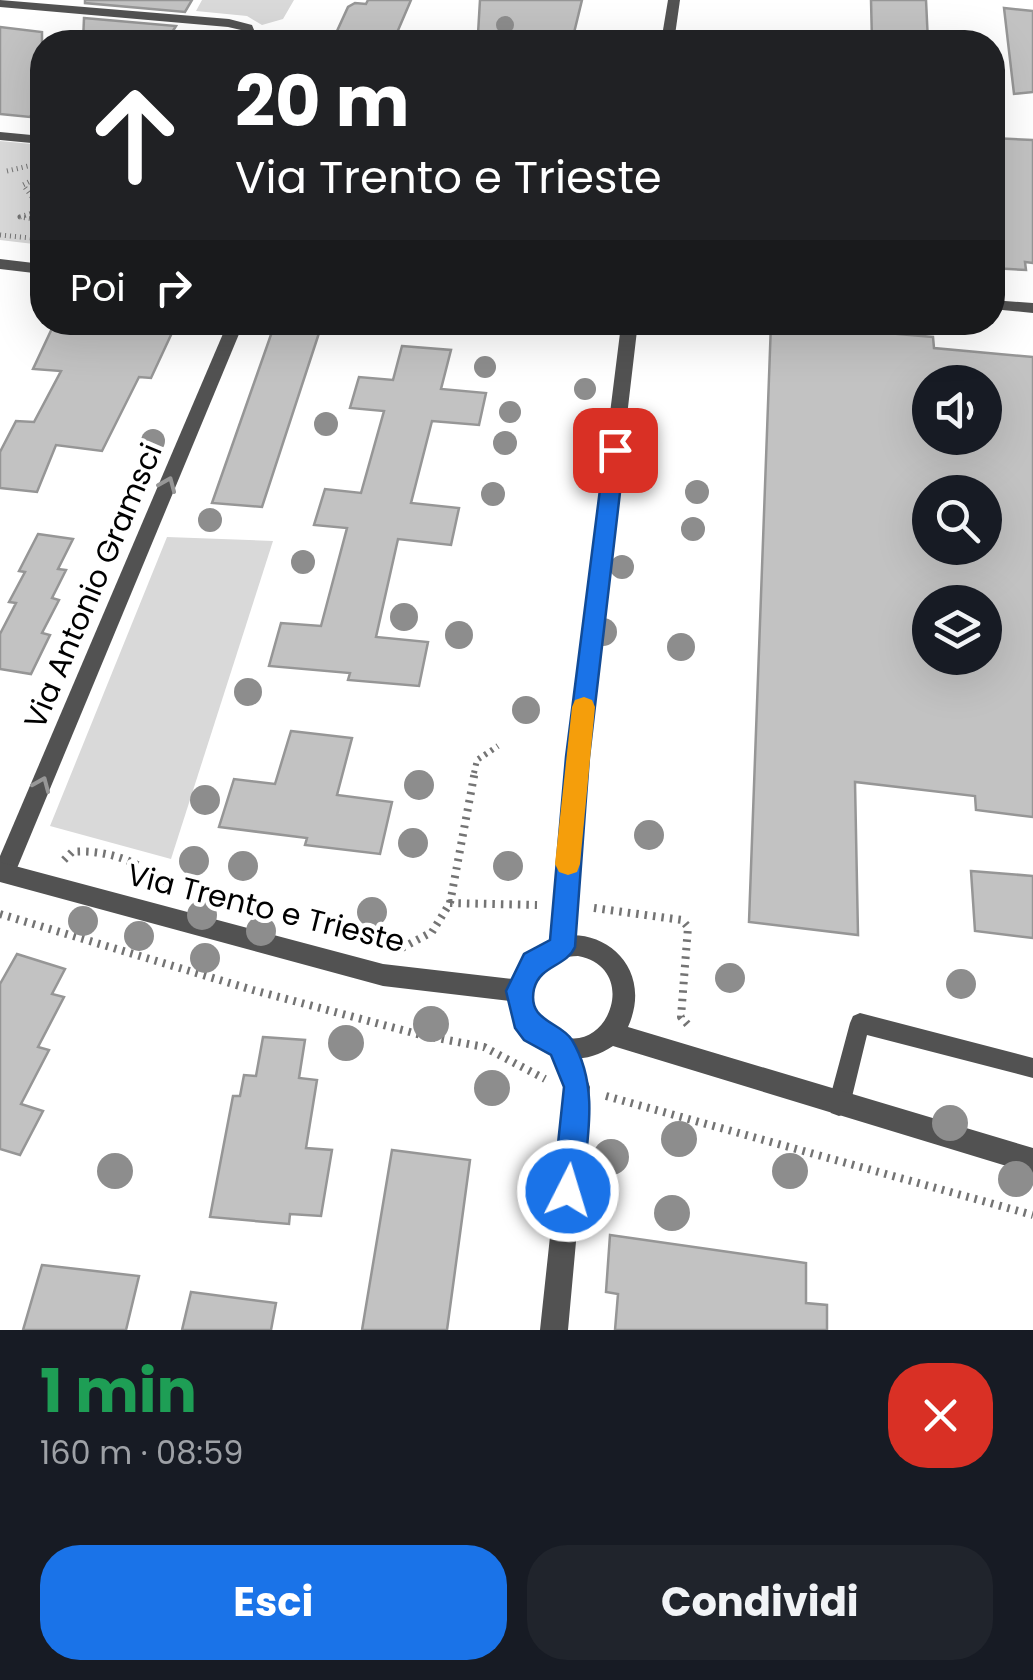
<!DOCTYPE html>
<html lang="it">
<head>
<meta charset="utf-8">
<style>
	:root { --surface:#171b24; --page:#20242c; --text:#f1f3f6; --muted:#9ea1a6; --accent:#1a73e8 }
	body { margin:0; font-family:Poppins,sans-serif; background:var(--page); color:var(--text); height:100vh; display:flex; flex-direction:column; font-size:38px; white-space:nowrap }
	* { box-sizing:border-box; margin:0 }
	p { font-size:32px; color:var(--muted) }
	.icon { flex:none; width:55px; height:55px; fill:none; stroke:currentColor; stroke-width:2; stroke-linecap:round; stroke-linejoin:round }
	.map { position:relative; height:1330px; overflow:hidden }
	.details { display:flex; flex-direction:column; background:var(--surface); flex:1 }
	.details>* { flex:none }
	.top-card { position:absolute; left:30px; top:30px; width:975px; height:305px; border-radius:40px; box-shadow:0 10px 40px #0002; background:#202124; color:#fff; overflow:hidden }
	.controls { position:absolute; left:912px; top:365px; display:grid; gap:20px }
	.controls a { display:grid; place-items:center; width:90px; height:90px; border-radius:50%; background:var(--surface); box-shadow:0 10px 40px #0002; font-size:50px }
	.pin { position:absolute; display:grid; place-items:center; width:85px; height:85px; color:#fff; margin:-42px; border-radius:20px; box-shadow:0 5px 15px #0006 }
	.me { position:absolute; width:110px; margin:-55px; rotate:5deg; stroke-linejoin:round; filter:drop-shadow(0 0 8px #0008) }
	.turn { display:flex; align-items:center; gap:35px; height:210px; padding:0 40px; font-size:45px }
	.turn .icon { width:130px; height:130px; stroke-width:2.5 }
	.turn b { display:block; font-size:70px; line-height:85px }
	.then { display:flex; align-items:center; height:95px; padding:0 40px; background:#0003; gap:20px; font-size:38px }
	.round { display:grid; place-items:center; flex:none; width:105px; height:105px; border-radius:40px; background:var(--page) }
	.headline { display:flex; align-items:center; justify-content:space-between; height:170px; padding:0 40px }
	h1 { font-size:60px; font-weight:700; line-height:75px; color:#1e9e55 }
	.primary-button { display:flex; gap:20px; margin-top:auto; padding:20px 40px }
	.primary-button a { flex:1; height:115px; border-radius:40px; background:var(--accent); color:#fff; font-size:40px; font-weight:700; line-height:115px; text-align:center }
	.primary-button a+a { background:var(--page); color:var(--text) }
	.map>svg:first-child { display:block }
	.green { fill:#d9d9d9 }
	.building { fill:#c2c2c2; stroke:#969696; stroke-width:2.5; fill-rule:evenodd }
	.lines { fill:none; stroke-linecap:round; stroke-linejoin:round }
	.path-far2 { stroke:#747474; stroke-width:5; stroke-dasharray:1 4; stroke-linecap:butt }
	.path-far1 { stroke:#747474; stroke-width:6; stroke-dasharray:2.5 5; stroke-linecap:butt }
	.path { stroke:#747474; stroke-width:8; stroke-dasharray:2.5 6; stroke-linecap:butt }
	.service { fill:#525252; fill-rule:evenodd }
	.minor { fill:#525252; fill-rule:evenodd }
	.tertiary { fill:#525252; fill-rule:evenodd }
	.tree { fill:#8d8d8d }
	.oneway { stroke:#979797 }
	.route { fill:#1a73e8; stroke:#114b97; stroke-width:2.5 }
	.slow { fill:#f59e0b }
	.labels { text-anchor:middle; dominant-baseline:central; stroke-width:9; stroke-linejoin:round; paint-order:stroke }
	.street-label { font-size:30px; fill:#000; stroke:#fff }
</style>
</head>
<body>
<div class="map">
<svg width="1033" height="1330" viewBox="0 0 1033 1330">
	<rect width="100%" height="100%" fill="#fff"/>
	<!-- green -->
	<g class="green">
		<path d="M202,0h92l-11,19 -21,6 -15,-9 -51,-5z"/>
		<path d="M0,141l42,4v100l-42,-5z"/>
		<path d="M167,537l106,4 -102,318 -121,-33z"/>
	</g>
	<!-- building -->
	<g class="building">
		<path d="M85,0h107l-7,12 -100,-9z"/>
		<path d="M368,0h43l-18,42h-61l16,-35 7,-4 11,1z"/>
		<path d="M480,0h102l-10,41 -14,1h-36l1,-4 -45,-4z"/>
		<path d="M871,0h55l2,42h-56z"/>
		<path d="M1004,8l29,3v81l-19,2z"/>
		<path d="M84,18l92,8 -10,16h-83z"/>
		<path d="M0,27l42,5v66l-12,19 -30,-3z"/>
		<path d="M992,138l41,2v123l-8,-1 1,8 -34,-2z"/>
		<path d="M55,322h122l-26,56 -12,-1 -37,74 -46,-6 -19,47 -37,-4v-36l16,-31 18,1 27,-51 -28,-2z"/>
		<path d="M771,323l162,14 1,11 99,9v460l-57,-7 -1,-14 -120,-14 3,153 -109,-13zM930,382h55v56h-55zM930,492h55v56h-55zM930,602h55v56h-55z"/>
		<path d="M274,326l46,4 -58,177 -50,-4z"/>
		<path d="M402,346l49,4 -10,39 45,4 -7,32 -47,-4 -21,82 48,5 -8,37 -53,-6 -22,98 52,5 -9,44 -71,-6 2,-7 -81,-7 12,-43 40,3 26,-98 -33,-3 11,-36 36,4 23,-82 -34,-3 9,-31 34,3z"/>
		<path d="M38,534l35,5 -15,30 8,1 -14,28 7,2 -17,33 8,2 -19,39 -31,-5v-35l16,-31 -7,-1 16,-30 -6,-1z"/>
		<path d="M291,731l61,7 -15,57 55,7 -12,52 -75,-9 2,-7 -88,-11 15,-48 41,5z"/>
		<path d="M971,871l62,5v62l-58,-7z"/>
		<path d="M17,954l48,15 -13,25 12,3 -26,50 11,3 -28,54 22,7 -23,44 -20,-6v-165z"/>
		<path d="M263,1037l42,3 -6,38 18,2 -11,68 26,2 -11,66 -31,-2 -1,10 -79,-7 23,-121h7l4,-21 12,1z"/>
		<path d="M392,1150l78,10 -23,170h-85z"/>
		<path d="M610,1235l196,28v40l21,2v25h-212l3,-36 -12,-2z"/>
		<path d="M42,1265l97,11 -13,54h-103z"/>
		<path d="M191,1292l85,11 -5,27h-89z"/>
	</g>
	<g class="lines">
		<!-- path-far2 -->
		<g class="path-far2">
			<path d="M7,171l34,-8"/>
			<path d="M42,175l-19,10 19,25 -22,7 22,3"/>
			<path d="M0,235l42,4"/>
		</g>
		<!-- path-far1 -->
		<path class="path-far1" d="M474,773l3,-13 21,-14"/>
		<!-- path -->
		<g class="path">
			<path d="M64,860l8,-8c29,-3 73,8 89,34"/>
			<path d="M450,903l25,-132"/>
			<path d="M594,908l88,12 6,7 -7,90 9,10"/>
			<path d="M0,914l253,76 168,45 63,12 61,32"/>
			<path d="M402,948l30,-16 18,-29 87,2"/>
			<path d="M606,1096l427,119"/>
		</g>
		<!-- service -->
		<g class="service">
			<path d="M992,300l41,3v10l-41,-4z"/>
			<path d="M860,1013l173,45v20l-166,-43 -17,70 -3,8 -8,3 -8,-3 -3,-8 22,-82 3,-7z"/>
		</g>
		<!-- minor -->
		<g class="minor">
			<path d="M0,0l229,19 23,6 7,17h-13l-5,-12 -13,-3 -228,-20z"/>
			<path d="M668,0h12l-6,42h-13z"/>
			<path d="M0,132l42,4v8l-42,-4z"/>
			<path d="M0,259l42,5v10l-42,-5z"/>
			<path d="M228,322h16l-229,551 -3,7 -12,1v-25z"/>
			<path d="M557,322h81l-51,435 -13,190 -4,8 -8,3 -8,-3 -4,-8 17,-190 53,-424 -55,-6z"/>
			<path d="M561,1033l9,4 20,50 -22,243h-28l26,-243 -17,-42 3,-8z"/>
		</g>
		<!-- tertiary -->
		<path class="tertiary" d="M0,862l383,102 130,15c36,-84 152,-35 115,48l405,121v26l-420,-128c-43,29 -95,7 -103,-45l-127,-15 -383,-104zM578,956c66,13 26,108 -25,76 -9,-6 -16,-15 -19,-25 -6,-29 16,-51 44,-51z"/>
	</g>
	<!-- trees -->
	<g class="tree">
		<circle cx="505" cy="25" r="9"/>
		<circle cx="485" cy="367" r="11"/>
		<circle cx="585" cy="389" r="11"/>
		<circle cx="510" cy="412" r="11"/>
		<circle cx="326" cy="424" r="12"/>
		<circle cx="153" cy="441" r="12"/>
		<circle cx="505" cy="443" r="12"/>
		<circle cx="697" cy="492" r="12"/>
		<circle cx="493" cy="494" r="12"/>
		<circle cx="210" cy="520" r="12"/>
		<circle cx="693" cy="529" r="12"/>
		<circle cx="303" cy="562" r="12"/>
		<circle cx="622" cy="567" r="12"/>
		<circle cx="404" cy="617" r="14"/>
		<circle cx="603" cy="632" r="14"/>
		<circle cx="459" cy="635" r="14"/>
		<circle cx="681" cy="647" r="14"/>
		<circle cx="248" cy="692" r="14"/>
		<circle cx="526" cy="710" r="14"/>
		<circle cx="419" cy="785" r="15"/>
		<circle cx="205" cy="800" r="15"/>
		<circle cx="649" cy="835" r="15"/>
		<circle cx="413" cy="843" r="15"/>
		<circle cx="194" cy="861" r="15"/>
		<circle cx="243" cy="866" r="15"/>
		<circle cx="508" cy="866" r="15"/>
		<circle cx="372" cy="912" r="15"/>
		<circle cx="202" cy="915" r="15"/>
		<circle cx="83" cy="921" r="15"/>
		<circle cx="261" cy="931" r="15"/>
		<circle cx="139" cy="936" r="15"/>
		<circle cx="205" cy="958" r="15"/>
		<circle cx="730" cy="978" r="15"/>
		<circle cx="961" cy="984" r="15"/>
		<circle cx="431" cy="1024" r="18"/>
		<circle cx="346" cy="1043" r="18"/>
		<circle cx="492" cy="1088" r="18"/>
		<circle cx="950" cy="1123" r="18"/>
		<circle cx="679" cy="1139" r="18"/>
		<circle cx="611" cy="1157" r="18"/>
		<circle cx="115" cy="1171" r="18"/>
		<circle cx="790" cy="1171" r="18"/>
		<circle cx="1016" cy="1179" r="18"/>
		<circle cx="672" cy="1213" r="18"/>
	</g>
	<!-- one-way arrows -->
	<defs><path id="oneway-chevron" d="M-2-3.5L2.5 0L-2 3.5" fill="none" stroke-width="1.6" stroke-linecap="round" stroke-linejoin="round" transform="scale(2.5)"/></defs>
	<g class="oneway">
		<use href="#oneway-chevron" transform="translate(168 484) rotate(-67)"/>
		<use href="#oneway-chevron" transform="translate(42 784) rotate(-67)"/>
	</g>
	<!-- route -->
	<path class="route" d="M615,442l10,8 -36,307 -14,190c-9,20 -35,18 -41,42 -7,33 26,32 38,51 28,47 15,99 10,151l-4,11 -10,4 -11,-4 -4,-11 11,-104 -13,-32 -27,-15 -9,-12 -9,-37 18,-37 26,-14 16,-183 39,-307z"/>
	<!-- slow -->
	<path class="slow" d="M584,697l8,3 3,7 -15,157 -3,8 -9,3 -9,-3 -4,-8 17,-157 3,-7z"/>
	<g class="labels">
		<!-- street labels -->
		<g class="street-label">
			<text transform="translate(93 586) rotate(-67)">Via Antonio Gramsci</text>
			<text transform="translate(266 908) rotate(14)">Via Trento e Trieste</text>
		</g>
	</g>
</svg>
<div class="controls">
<a><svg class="icon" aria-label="sound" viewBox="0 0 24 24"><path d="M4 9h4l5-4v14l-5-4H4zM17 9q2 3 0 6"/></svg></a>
<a><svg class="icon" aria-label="search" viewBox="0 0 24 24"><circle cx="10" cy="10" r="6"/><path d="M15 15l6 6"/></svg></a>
<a><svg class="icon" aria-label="layers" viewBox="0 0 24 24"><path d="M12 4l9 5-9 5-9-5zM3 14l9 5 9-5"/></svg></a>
</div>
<div class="pin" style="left:615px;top:450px;background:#d93025"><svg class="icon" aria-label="arrive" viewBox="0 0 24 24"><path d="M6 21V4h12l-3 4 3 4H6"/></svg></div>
<svg class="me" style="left:568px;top:1191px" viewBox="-20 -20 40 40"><circle r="17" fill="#1a73e8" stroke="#fff" stroke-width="3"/><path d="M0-11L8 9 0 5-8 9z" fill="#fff"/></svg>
<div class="top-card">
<div class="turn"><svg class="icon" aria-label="ahead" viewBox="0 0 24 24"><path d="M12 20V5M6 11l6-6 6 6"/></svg><div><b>20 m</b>Via Trento e Trieste</div></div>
<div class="then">Poi<svg class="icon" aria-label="right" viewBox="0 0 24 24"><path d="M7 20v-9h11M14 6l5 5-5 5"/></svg></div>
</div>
</div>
<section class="details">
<div class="headline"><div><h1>1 min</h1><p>160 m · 08:59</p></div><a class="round" style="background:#d93025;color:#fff"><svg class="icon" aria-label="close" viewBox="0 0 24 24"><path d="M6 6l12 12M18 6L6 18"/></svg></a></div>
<div class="primary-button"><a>Esci</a><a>Condividi</a></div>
</section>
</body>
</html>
